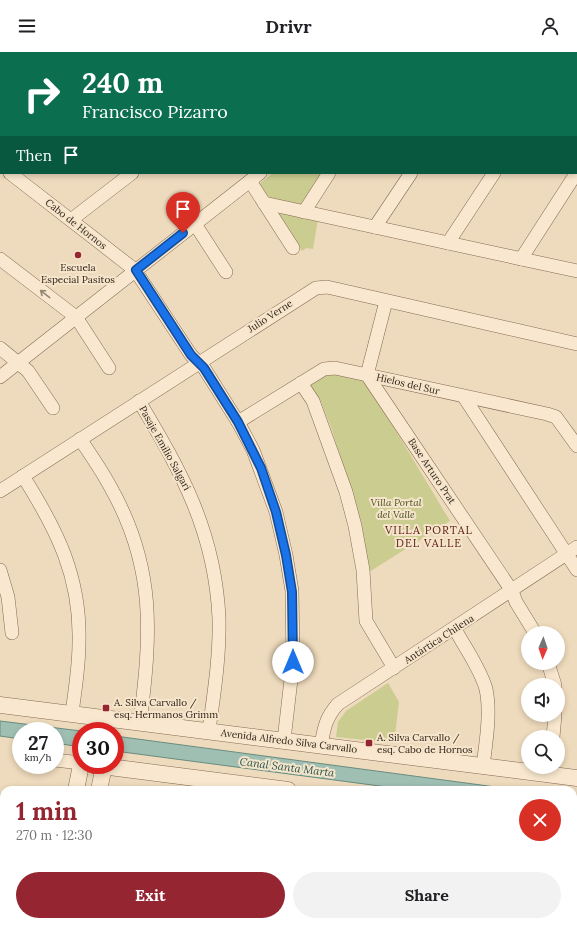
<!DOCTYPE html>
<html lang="en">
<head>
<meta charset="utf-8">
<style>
	:root { --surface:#fff; --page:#f2f2f2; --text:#202124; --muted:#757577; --accent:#952531 }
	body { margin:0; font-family:Lora,serif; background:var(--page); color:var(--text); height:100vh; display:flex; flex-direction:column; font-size:15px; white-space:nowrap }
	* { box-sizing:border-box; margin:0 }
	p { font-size:13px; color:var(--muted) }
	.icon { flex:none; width:22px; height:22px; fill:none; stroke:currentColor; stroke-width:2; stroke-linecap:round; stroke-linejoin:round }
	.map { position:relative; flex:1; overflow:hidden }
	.sheet { position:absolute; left:0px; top:734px; width:577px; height:140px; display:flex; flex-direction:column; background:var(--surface); border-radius:12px 12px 0 0; box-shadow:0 2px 6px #0003 }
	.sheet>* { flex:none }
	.banner { position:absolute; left:0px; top:0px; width:577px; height:122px; box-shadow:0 2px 6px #0003; background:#0b6e4f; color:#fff; overflow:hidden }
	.needle { width:26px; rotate:182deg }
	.tools { position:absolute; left:521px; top:574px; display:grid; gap:8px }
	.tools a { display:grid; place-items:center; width:44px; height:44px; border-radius:50%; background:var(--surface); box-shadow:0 2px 6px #0003; font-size:20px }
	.speed { position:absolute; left:12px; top:670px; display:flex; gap:8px; font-size:20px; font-weight:700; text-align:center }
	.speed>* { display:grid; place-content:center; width:52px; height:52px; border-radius:50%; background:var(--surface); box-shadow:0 2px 6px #0003; line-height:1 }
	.speed small { font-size:10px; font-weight:400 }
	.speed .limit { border:6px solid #d22; background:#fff; color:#111 }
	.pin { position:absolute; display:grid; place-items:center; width:34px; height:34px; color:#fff; margin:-41px -17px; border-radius:50% 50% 50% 0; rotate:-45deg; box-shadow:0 0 4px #0007 }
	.pin .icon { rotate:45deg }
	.me { position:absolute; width:44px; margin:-22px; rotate:0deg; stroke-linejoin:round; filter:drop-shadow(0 0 3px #0008) }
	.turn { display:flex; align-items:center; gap:14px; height:84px; padding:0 16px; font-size:18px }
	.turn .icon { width:52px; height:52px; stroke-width:2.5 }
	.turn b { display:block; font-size:28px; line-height:34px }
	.then { display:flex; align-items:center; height:38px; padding:0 16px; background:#0003; gap:8px; font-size:15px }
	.round { display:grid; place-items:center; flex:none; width:42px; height:42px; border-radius:21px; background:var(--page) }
	.overview { display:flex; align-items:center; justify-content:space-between; height:68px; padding:0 16px }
	h1 { font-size:24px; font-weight:700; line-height:30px; color:var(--accent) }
	.primary-button { display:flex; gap:8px; margin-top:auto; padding:8px 16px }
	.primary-button a { flex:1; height:46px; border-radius:24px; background:var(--accent); color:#fff; font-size:16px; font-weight:700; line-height:46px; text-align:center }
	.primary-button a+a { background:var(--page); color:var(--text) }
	header { display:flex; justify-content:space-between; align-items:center; height:52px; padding:0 16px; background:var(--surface); font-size:18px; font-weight:700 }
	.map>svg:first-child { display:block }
	.green { fill:#cbcc90 }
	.water { fill:#a0bfb3; stroke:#688c7f }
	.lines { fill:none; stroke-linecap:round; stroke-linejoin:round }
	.minor-casing { stroke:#856a55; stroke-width:14 }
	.tertiary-casing { stroke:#856a55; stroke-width:17 }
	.minor { stroke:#f9e8cf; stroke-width:13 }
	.tertiary { stroke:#f9e8cf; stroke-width:16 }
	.oneway { stroke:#968675 }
	.route-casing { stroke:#114b97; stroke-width:10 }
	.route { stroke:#1a73e8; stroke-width:7 }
	.poi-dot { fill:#952531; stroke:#f5e5cb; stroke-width:1.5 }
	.labels { text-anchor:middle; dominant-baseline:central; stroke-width:4; stroke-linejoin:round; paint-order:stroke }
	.street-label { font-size:10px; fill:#34241b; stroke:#f5e5cb }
	.poi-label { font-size:10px; fill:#34241b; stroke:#f5e5cb; text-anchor:start }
	.park-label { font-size:10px; font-style:italic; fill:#4a5121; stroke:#f5e5cb }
	.neighbourhood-label { font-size:11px; letter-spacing:1px; fill:#612119; stroke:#f5e5cb }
	.water-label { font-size:11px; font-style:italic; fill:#29544d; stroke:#f5e5cb }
</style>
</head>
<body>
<header><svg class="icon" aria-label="menu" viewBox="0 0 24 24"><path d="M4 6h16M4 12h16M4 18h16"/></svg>Drivr<svg class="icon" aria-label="person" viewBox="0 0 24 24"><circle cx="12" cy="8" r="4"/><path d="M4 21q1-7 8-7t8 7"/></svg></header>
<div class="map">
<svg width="577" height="874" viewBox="0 0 577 874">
	<rect width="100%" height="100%" fill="#eedabc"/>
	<!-- green -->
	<g class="green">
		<path d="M273,121h50l-22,33 -30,-7 -13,-14z"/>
		<path d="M278,161l40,6 -5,30 -7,-1 -4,3z"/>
		<path d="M327,321l36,3 87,145 -81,51 -11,-57 -26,-85 -12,-31 -12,-16z"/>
		<path d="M388,631l11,19 -5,41 -58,-6 2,-15 8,-11z"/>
		<path d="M259,870h55l-1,4h-55z"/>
		<path d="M493,870h48l8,1 2,3h-59z"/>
	</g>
	<!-- water -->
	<g class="water">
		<path d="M0,669l81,10v16l-26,-4v-12h-34v8l-21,-3z"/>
		<path d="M115,684l403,54h-108l-295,-39z"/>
	</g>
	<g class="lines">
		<!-- minor casing -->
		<g class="minor-casing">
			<g id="minor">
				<path d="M59,1l1,-1"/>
				<path d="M173,1l1,-1"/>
				<path d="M288,1l1,-1"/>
				<path d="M412,1l1,-1"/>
				<path d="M0,47l1,-1"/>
				<path d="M0,113l1,1"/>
				<path d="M10,121l125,97 56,85 13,13 34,54 15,28 23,62 10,43 6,36 1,71 -9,78"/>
				<path d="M250,129l43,67"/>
				<path d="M264,151l313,68"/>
				<path d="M304,160l25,-39"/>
				<path d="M71,168l61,-47"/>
				<path d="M195,172l31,48"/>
				<path d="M375,175l36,-54"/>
				<path d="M448,191l46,-70"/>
				<path d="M0,207l76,58 33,51"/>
				<path d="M521,207l56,-87"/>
				<path d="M386,249l-19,74 145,216 4,11 19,31"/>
				<path d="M0,296l28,23 25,37"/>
				<path d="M0,325l260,-204"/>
				<path d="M301,331l12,18 33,91 9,34 8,44 3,51 28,47"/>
				<path d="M464,345l113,173"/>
				<path d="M139,349c43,72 76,131 80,217 1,38 -5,75 -10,112"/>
				<path d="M238,370l86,-53 11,-1 212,46 9,3 21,29"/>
				<path d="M80,387c11,16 22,32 31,49 45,80 40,147 29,234"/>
				<path d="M23,424c34,54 58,101 56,167 0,24 -4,47 -7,70"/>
				<path d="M0,439l316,-203 11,-1 250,57"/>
				<path d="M0,518l8,27 4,36"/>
				<path d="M455,577c10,19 25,39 31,60 5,24 0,53 -3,77"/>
				<path d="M548,611l7,22"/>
				<path d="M553,685l2,-22"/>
				<path d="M321,693c3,-17 5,-28 17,-41l239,-157"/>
				<path d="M55,708l26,3"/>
				<path d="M573,796l3,-21"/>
				<path d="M0,860l4,1"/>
				<path d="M573,865h4"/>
				<path d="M169,874l1,-4"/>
				<path d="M250,874l1,-4"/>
				<path d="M320,874l1,-4"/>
				<path d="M403,874l1,-4"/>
				<path d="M484,874l1,-4"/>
				<path d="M562,874l1,-4"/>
			</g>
		</g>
		<!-- tertiary casing -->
		<g class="tertiary-casing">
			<g id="tertiary">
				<path d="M466,0l1,1"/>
				<path d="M502,0l2,1"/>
				<path d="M576,48l1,1"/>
				<path d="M576,70l1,1"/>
				<path d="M0,653l577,73"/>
				<path d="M94,713l194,25"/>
				<path d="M76,738l5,-25"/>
				<path d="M99,738l5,-24"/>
				<path d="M573,775h4"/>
				<path d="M51,874v-4"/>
				<path d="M73,874v-4"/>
			</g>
		</g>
		<!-- minor -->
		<use href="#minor" class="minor"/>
		<!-- tertiary -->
		<use href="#tertiary" class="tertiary"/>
	</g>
	<!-- one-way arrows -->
	<defs><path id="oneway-shaft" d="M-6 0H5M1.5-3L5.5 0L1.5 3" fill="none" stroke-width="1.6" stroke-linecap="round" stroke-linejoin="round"/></defs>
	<use class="oneway" href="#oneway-shaft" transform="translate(45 242) rotate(-142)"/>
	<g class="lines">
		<!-- route casing -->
		<g class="route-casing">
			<path id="route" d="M183,181l-47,37 55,85 13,13 34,54 23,46 15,44 10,43 6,37 1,70"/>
		</g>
		<!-- route -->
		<use href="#route" class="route"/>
	</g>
	<!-- markers -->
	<g class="poi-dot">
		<circle cx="78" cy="203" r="4"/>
		<rect x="102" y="652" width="8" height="8" rx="2"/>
		<rect x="365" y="687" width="8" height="8" rx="2"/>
	</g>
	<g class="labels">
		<!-- street labels -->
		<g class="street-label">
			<text transform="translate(76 172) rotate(38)">Cabo de Hornos</text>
			<text transform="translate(270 264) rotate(-33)">Julio Verne</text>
			<text transform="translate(408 332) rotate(13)">Hielos del Sur</text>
			<text transform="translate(165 396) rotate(61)">Pasaje Emilio Salgari</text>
			<text transform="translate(432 419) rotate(56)">Base Arturo Prat</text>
			<text transform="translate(439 587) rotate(-33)">Antártica Chilena</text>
			<text transform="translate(289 689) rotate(7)">Avenida Alfredo Silva Carvallo</text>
		</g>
		<!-- poi labels -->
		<g class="poi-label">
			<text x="78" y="215" text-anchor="middle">Escuela<tspan x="78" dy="12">Especial Pasitos</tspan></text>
			<text x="114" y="650">A. Silva Carvallo /<tspan x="114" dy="12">esq. Hermanos Grimm</tspan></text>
			<text x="377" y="685">A. Silva Carvallo /<tspan x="377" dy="12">esq. Cabo de Hornos</tspan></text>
		</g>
		<!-- park labels -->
		<g class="park-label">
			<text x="396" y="450">Villa Portal<tspan x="396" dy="12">del Valle</tspan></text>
		</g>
		<!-- neighbourhood labels -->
		<g class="neighbourhood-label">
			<text x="429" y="478">VILLA PORTAL<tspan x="429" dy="13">DEL VALLE</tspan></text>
		</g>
		<!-- water labels -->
		<g class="water-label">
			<text transform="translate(287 715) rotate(7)">Canal Santa Marta</text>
		</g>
	</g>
</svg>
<div class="tools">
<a><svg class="needle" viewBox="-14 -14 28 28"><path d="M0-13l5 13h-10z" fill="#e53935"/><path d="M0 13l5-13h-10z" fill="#757577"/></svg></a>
<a><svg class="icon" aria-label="sound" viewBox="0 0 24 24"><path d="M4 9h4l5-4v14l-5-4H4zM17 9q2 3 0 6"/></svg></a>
<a><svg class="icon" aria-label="search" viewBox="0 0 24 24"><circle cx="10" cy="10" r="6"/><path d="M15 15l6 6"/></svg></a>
</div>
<div class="speed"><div>27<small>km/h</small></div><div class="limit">30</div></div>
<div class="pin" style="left:183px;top:181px;background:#d93025"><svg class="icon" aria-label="arrive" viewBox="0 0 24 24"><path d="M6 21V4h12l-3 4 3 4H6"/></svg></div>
<svg class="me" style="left:293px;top:610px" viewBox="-20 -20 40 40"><circle r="19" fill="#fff"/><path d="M0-13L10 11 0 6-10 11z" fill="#1a73e8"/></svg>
<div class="banner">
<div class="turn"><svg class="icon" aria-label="right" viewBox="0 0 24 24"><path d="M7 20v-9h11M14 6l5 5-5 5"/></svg><div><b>240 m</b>Francisco Pizarro</div></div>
<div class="then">Then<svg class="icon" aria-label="arrive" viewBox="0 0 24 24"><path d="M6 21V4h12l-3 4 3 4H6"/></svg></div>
</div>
<section class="sheet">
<div class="overview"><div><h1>1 min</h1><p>270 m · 12:30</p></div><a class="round" style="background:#d93025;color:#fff"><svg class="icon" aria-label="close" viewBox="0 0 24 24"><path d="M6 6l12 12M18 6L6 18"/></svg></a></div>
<div class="primary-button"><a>Exit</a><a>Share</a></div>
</section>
</div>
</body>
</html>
